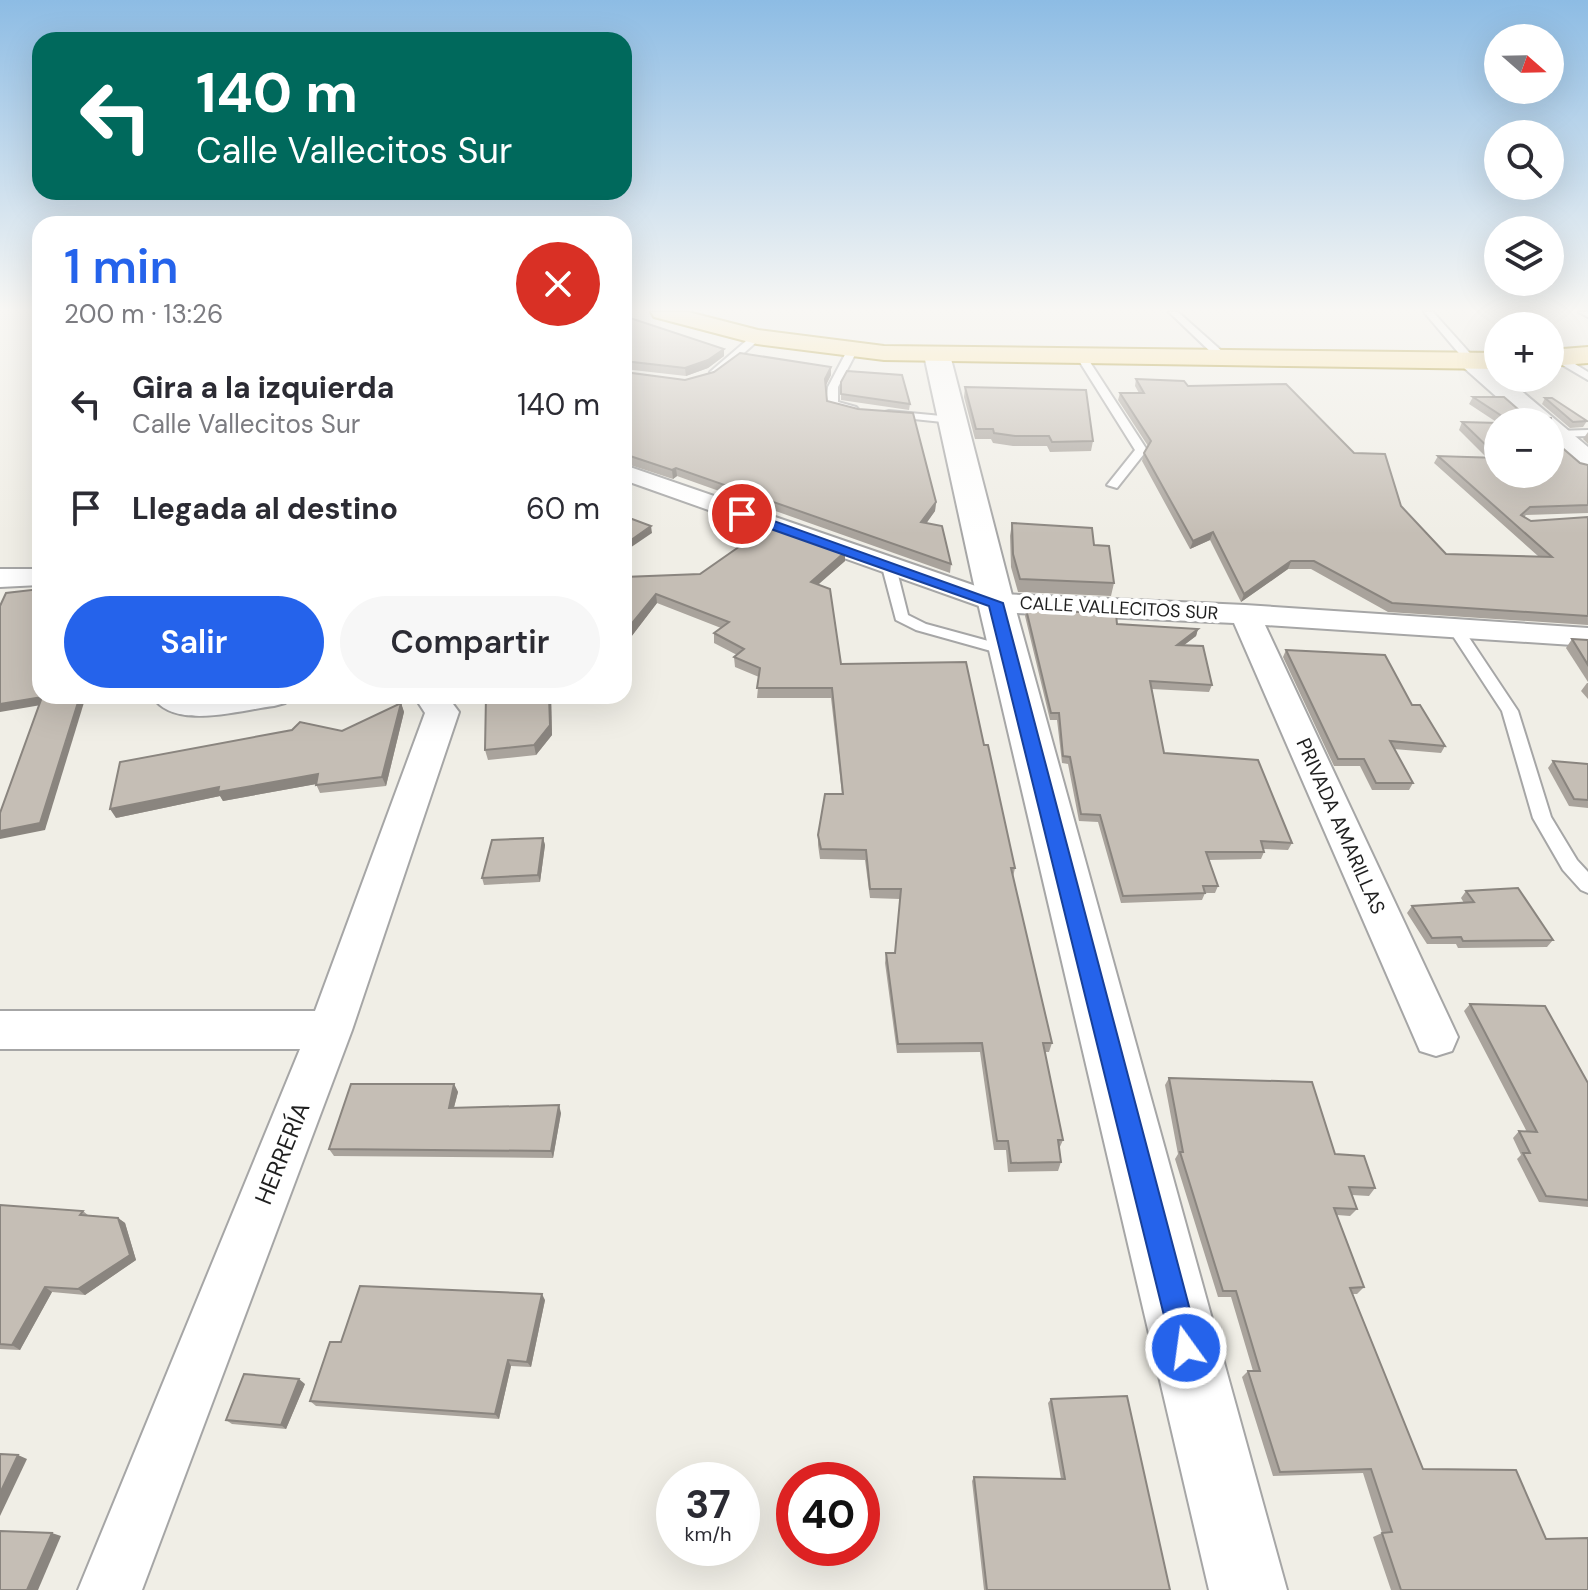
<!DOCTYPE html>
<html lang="es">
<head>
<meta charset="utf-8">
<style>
	:root { --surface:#fff; --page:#f7f7f7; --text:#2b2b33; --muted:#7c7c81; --accent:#2563eb }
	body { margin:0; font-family:"DM Sans",sans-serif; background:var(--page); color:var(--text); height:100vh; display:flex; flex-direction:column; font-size:30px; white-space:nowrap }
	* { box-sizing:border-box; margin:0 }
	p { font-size:26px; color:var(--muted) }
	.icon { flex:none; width:44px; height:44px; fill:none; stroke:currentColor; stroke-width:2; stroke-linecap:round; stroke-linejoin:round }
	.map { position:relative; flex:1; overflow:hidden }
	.panel { position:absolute; left:32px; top:216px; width:600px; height:488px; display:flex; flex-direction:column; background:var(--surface); border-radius:24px; box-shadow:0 8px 32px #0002 }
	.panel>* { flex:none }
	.banner { position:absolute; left:32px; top:32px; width:600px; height:168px; border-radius:24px; box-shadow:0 8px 32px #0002; background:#00695c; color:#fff; overflow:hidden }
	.needle { width:52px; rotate:110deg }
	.fabs { position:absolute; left:1484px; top:24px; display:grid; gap:16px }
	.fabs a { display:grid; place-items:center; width:80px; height:80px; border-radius:50%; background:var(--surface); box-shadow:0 8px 32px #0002; font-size:40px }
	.speed { position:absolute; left:656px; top:1462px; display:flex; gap:16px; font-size:40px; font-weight:700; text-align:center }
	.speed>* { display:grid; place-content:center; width:104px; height:104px; border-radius:50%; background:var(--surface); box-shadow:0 8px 32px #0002; line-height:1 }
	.speed small { font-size:20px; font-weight:400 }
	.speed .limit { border:12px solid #d22; background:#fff; color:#111 }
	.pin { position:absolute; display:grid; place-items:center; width:68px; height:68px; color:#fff; margin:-34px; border:4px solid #fff; border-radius:50%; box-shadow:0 2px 8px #0007 }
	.me { position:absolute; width:88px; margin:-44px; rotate:346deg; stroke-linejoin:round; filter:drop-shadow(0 0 6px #0008) }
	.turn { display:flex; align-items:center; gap:28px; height:168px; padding:0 32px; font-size:36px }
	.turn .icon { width:104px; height:104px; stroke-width:2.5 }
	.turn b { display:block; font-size:56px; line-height:68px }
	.round { display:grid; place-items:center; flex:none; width:84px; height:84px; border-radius:42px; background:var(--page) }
	.summary { display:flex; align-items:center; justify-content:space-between; height:136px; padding:0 32px }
	h1 { font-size:48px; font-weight:600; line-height:60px; color:var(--accent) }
	.cta { display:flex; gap:16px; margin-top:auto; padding:16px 32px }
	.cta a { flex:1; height:92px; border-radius:48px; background:var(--accent); color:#fff; font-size:32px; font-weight:600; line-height:92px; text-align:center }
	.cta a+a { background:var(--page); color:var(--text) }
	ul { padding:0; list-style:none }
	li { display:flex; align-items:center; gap:24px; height:104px; padding:0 32px }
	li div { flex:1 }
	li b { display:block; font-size:30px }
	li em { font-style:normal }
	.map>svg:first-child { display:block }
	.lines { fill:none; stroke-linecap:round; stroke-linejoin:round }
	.service-casing { stroke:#a6a6a6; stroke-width:4 }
	.minor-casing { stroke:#a6a6a6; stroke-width:4 }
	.tertiary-casing { stroke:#a6a6a6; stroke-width:4 }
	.primary-casing { stroke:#9b8100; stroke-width:4 }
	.service { fill:#fff; fill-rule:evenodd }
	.minor { fill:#fff; fill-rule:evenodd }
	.tertiary { fill:#fff; fill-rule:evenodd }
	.primary { fill:#fde49e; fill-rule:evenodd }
	.wall { fill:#a9a39c }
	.shaded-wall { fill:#8a857f }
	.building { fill:#c5beb5; stroke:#8a857f; stroke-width:2 }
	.route { fill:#2563eb; stroke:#184099; stroke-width:2 }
	.labels { text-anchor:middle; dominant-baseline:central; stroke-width:8; stroke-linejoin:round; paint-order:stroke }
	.far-street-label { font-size:18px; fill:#1f1f1f; stroke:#fff }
	.street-label { font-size:20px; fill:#1f1f1f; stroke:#fff }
	.near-street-label { font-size:24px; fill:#1f1f1f; stroke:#fff }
</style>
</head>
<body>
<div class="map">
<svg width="1588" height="1590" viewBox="0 0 1588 1590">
	<rect width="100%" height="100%" fill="#f0eee6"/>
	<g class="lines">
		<!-- service casing -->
		<g class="service-casing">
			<g id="service">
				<path d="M1169,312h9l46,41v4h-8z"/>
				<path d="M1424,312h9l43,48v4h-8z"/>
				<path d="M1579,312h9v5z"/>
				<path d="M753,335l9,2 -44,39h-8v-4z"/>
				<path d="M849,347l9,2 -20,38v15l18,5 2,2 -6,3 -26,-8 2,-17z"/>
				<path d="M1081,353l5,3 61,94 -30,38 -10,-3 28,-35 -59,-94z"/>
				<path d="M1554,356h8l26,16v8l-34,-20z"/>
				<path d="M889,411l63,6 6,3 -6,3 -67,-7v-4z"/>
				<path d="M1588,430v6l-32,1 -6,-3 6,-3z"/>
				<path d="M889,563l7,4 12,48 18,9 88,24 3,3 -3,3 -5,2 -93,-26 -20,-10 -14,-53z"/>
				<path d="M1457,625l5,2 56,84 33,106 26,43 11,12v21l-7,-3 -18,-20 -30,-52 -31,-107 -53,-81z"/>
			</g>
		</g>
		<!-- minor casing -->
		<g class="minor-casing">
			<g id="minor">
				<path d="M624,465l375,129 246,11 343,23v18l-323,-21 193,412 -6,14 -16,5 -16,-5 -186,-428 -238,-11 -372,-132z"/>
				<path d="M0,569h40v16l-40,2z"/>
				<path d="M152,696h138l-5,7 -11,3c-35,4 -100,25 -122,-10z"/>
				<path d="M414,696h33l12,16 -107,318 -210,560h-64l222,-541h-300v-38h315l110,-298z"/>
			</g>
		</g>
		<!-- tertiary casing -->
		<g class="tertiary-casing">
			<g id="tertiary">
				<path d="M937,347l13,8 64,248 273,987h-78l-231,-987 -54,-248z"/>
				<path d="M1472,354l9,3 17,14v7h8l82,69v24l-10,-3 -28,-24v-22h-25l-62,-55 -4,-5 4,-5z"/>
			</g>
		</g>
		<!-- primary casing -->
		<g class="primary-casing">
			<g id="primary">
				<path d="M651,312h37l70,18 126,16 614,7v16l-614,-9 -127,-16 -103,-27z"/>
				<path d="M1588,347v16l-38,3v-16z"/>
			</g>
		</g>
		<!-- service -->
		<use href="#service" class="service"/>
		<!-- minor -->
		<use href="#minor" class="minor"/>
		<!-- tertiary -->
		<use href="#tertiary" class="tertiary"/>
		<!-- primary -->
		<use href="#primary" class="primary"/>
	</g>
	<!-- wall -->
	<g class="wall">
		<path d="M624,316l100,33v7l-16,12 -22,8 -62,-7z"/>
		<path d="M831,367v8l-5,10 1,16 109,101 -1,9 -9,12 25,41 -1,9 -273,-97 -4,3 -49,-16v-91l61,8z"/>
		<path d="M1136,379l48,2 4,5 98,-2 68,69 31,1 16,52 45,48 92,2 -104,-93 4,-7 48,1 -27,-27 3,-8 36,1v51h52v-52l-52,1 -29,-19 4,-7h31l23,20 24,1 1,21 28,24 8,2v48l-62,2 -2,2 7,4 57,-4v108l-200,-13 -77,-43h-23l-47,33 -31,-62 -20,9 -48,-88 2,-8 4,-7 -30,-46 2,-7h19l-4,-7z"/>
		<path d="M841,382l69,22 -1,6 -68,-10z"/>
		<path d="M965,387l128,54 -2,10 -41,1 -3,-6h-34l-20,-3 -2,-4h-16l-11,-42z"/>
		<path d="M1545,398l42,23 -4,6 -13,1 -28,-24z"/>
		<path d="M1588,432v12l-5,-5z"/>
		<path d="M624,474l6,3 1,9h-7z"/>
		<path d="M1012,523l82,22 20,38 -3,13 -93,-4 -7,-25 -1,-31z"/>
		<path d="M845,561l-27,23 23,80 143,81 31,123 -2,9 39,166 -3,9h-4l18,88 -4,9 2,13 -3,9 -50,1 -2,-22h-12l-14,-98 -83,1 -12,-90 1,-10h9l5,-54 -30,-1 -5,-38 -45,-1 -2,-14v-10l24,-41 -11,-96h-74l2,-21 -24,-10 -1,-10 3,-2 -23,-12v-10l7,-5 -64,-25 -26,34 -5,-1 -2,2v-61l76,-3z"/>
		<path d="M1026,609l91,15 81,5 -2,7 -12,9 28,40 -3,7 -57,-3 12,64 128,90 -4,7 -25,-1 1,3 -3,7 -53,1 10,26 -3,7h-10l-3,7 -81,3 -23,-81 -19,-1 -11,-57 -6,-1 -5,-43h-7l-25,-104z"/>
		<path d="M1572,639l16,1v42l-22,-34z"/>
		<path d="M1286,650l126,55 33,41 -4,7 -47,-4 19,34 -4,7h-37l-12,-24h-26l-51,-109z"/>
		<path d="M1587,683h1v16l-7,-8z"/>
		<path d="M486,696h65l1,39 -16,20 -48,5 -3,-10z"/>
		<path d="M401,703l3,9 -18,74 -66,7 -4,-9 -93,17 -3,-5 -104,22 226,-87z"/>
		<path d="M1553,761l35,3v44l-19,-2 -21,-38z"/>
		<path d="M543,838l2,7 -5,37 -56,3 -2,-7z"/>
		<path d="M1466,891l87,49 -6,7 -89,1 -2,-4h-29l-20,-31 5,-7 52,-3 -3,-5z"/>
		<path d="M1470,1004l118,79v124l-49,-5 -22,-43 4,-4 -8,-17 6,-7 8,1 -63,-121z"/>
		<path d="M1169,1078l166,76 40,34 -6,8 -17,-1 5,14 -7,7 -13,-1 27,72 -7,7h-5l71,175 123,70 42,51h-197l-18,-53 9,-4 -19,-60 -90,3 -31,-99 6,-6h5l-22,-74h-13l-43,-138 3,-5 -13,-69z"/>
		<path d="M454,1084l4,8 -4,15 107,6 -8,45 -219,-2 -5,-7z"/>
		<path d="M0,1205l83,6 6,5 29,2 7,5 11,37 -51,35 -33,-3 -32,58 -20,-1z"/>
		<path d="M545,1300l-14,67 -20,-1 -12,53 -183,-13 -6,-5 31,-59z"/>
		<path d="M305,1384l-19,45 -54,-5 -6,-4z"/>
		<path d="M1051,1399l119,191h-186l-12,-109 2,-4 87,2 -13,-76z"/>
	</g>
	<!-- shaded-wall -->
	<g class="shaded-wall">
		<path d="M724,349v7l-16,12 -22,8 -1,-8z"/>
		<path d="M831,367v8l-6,12v-8z"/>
		<path d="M676,468l1,8 -4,3 -1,-9z"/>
		<path d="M936,502l-1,9 -14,20v-9z"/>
		<path d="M651,526l1,7 -28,19v-7z"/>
		<path d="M1213,532l-3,8 -20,9 3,-8z"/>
		<path d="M845,552v9l-34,30v-9z"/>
		<path d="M1291,561l-3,8 -47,33 3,-8z"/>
		<path d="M656,594l1,9 -26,34 -2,-10z"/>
		<path d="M1198,629l-2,7 -21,16 2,-7z"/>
		<path d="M80,696h6l-41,134 -45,9v-8z"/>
		<path d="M549,696h2l1,39 -16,20 -2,-10z"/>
		<path d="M42,697l5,7 -47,8v-8z"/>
		<path d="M401,703l3,9 -18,74 -4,-9z"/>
		<path d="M318,774l4,9 -99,18 -3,-5 -104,22 -6,-9 109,-22z"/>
		<path d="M543,838l2,7 -5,37 -2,-7z"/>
		<path d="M454,1084l4,8 -6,23 -3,-7z"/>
		<path d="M559,1105l2,8 -8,45 -2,-7z"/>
		<path d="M118,1218l7,5 11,37 -51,35 -7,-6z"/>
		<path d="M45,1287l7,5 -32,58 -8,-5z"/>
		<path d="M542,1294l3,6 -14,67 -4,-5z"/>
		<path d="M508,1360l3,6 -12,53 -4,-5z"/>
		<path d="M299,1379l6,5 -19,45 -5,-4z"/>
		<path d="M18,1455l9,4 -27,57v-23z"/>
		<path d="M52,1533l9,3 -23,54h-11z"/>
	</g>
	<!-- building -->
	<g class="building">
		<path d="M624,316l100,33 -16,11 -23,8 -61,-7z"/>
		<path d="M740,353l91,14 -6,12 2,22 31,8 55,4 23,89 -15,20 21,4 9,38 -275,-96 -4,2 -48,-16v-82l61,8 29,-8z"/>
		<path d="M847,371l55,4 8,29 -69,-10v-12z"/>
		<path d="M1136,379l48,2 4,5 98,-2 68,69 31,1 16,52 45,48 106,3 -114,-101 60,2v16h52v-52h-39l-38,-25h31l23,20 24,1 1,21 28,24 8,2v40l-58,2 -9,8 10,6 57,-4v99l-196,-13 -78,-42h-23l-47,33 -31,-62 -20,9 -49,-88 7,-12 -31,-48h24z"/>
		<path d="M965,387l121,3 7,51 -41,1 -3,-6h-34l-21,-3 -1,-4h-17z"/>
		<path d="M1545,398h7l35,23 -14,1z"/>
		<path d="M1462,422l36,1v34z"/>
		<path d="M624,516l27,10 -27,19z"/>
		<path d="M754,520l91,32 -34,30 19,7 11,75 125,-2 18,83h4l27,123h-4l41,175h-9l20,97h-5l3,22 -50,1 -3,-22h-11l-15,-98 -84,1 -12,-91h9l6,-64h-31l-4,-39 -45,-1 -3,-14 7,-41h18l-11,-106h-75l3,-20 -26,-11 10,-8 -30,-16 15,-11 -73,-28 -27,33h-5v-50l76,-3 53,-37z"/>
		<path d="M1012,523l80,5 2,17 15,1 5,37 -94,-4 -7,-25z"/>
		<path d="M40,589v107h40l-40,127 -40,8v-18l42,-116 -42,7v-98l6,-13z"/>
		<path d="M1026,609l90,5 1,10 81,5 -21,16 26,1 9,39 -62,-4 14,72 94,7 34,83 -31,-2 3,11h-58l12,34h-15l2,7 -82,3 -23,-81 -19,-1 -11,-57 -7,-1 -4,-43h-8z"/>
		<path d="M1572,639l16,1v25z"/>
		<path d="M1286,650l99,5 27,50h8l25,41 -55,-5 23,42h-37l-12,-24h-26z"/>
		<path d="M486,696h63l1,29 -16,20 -49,5z"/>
		<path d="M401,703l-19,74 -66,8 2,-11 -100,18 1,-5 -109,22 10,-47 172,-32 8,-8 42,9z"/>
		<path d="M1553,761l35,3v36l-14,-1z"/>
		<path d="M543,838l-5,37 -56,3 10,-38z"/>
		<path d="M1518,888l35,52 -90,1 -2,-4 -29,1 -20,-32 62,-4 -8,-11z"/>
		<path d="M1470,1004l75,2 43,77v117l-42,-4 -23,-43h7l-11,-22 18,1z"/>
		<path d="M1169,1078l143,4 23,72 29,2 11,32 -26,-1 8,22 -23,-1 30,79 -14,1 73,181 93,1 30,69 42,-1v52h-187l-19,-57 10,-1 -21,-63 -91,3 -32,-101h12l-24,-80h-13l-43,-139h3z"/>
		<path d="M351,1084h103l-5,24 110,-3 -8,46 -222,-2z"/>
		<path d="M0,1205l83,6 -3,4 38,3 12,37 -52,34 -33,-2 -33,58 -12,-1z"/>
		<path d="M360,1286l182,8 -15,68 -19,-2 -13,54 -185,-13 20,-59h11z"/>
		<path d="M244,1374l55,5 -18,46 -55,-5z"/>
		<path d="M1127,1396l43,194h-183l-13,-113 91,2 -14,-80z"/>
		<path d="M0,1454l18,1 -18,38z"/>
		<path d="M0,1531l52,2 -25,57h-27z"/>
	</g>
	<!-- sky -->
	<linearGradient id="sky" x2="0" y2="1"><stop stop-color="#8dbce4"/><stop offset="0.58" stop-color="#f8f7f4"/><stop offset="1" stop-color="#f8f7f4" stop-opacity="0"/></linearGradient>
	<rect width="1588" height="534" fill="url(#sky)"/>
	<!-- route -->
	<path class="route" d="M737,511h9l257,92 197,745 -4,10 -10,4 -10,-4 -4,-10 -183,-742 -252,-89z"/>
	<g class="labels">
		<!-- far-street labels -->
		<g class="far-street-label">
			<text transform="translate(1119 608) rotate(3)">CALLE VALLECITOS SUR</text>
		</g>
		<!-- street labels -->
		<g class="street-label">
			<text transform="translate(1341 826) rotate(66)">PRIVADA AMARILLAS</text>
		</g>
		<!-- near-street labels -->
		<g class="near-street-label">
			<text transform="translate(282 1153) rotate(-68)">HERRERÍA</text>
		</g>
	</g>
</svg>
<div class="fabs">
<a><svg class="needle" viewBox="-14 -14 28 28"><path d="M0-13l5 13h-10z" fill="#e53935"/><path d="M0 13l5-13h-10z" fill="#7c7c81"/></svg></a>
<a><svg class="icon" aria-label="search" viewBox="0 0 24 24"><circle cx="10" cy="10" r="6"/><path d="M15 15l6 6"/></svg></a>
<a><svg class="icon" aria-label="layers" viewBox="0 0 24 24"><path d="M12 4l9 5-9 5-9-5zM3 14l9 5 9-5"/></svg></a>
<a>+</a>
<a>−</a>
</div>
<div class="speed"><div>37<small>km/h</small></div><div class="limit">40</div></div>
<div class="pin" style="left:742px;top:514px;background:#d93025"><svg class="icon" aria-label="arrive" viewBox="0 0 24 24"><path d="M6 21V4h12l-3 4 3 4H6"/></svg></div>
<svg class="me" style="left:1186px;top:1348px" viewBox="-20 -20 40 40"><circle r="17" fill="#2563eb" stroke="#fff" stroke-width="3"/><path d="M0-11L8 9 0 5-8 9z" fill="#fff"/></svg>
<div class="banner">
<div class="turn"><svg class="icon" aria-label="left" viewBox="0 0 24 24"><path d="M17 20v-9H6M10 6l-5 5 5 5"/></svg><div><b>140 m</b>Calle Vallecitos Sur</div></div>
</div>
<section class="panel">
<div class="summary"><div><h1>1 min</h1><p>200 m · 13:26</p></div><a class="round" style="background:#d93025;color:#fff"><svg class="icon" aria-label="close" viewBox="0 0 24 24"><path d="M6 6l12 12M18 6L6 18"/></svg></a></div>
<ul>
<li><svg class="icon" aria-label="left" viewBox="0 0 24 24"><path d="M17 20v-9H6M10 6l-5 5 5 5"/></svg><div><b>Gira a la izquierda</b><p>Calle Vallecitos Sur</p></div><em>140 m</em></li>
<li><svg class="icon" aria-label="arrive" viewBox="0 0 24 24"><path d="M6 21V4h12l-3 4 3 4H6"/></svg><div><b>Llegada al destino</b></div><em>60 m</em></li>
</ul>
<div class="cta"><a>Salir</a><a>Compartir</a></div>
</section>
</div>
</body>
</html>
